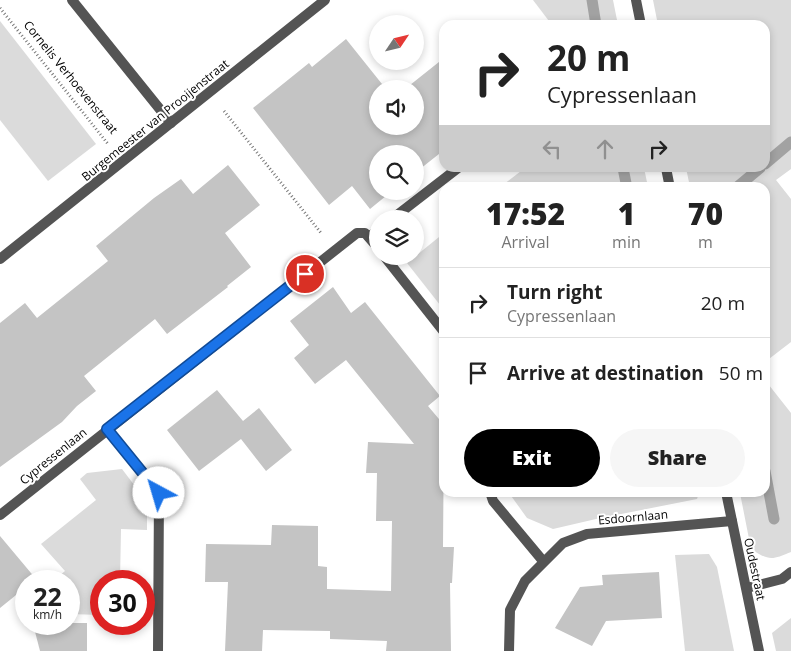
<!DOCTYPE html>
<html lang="en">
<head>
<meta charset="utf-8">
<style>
	:root { --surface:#fff; --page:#f6f6f6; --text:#222; --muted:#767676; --line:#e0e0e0; --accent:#000 }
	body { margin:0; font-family:"Open Sans",sans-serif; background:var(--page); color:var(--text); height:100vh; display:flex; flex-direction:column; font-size:19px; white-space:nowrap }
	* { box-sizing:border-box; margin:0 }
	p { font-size:16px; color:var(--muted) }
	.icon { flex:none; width:28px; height:28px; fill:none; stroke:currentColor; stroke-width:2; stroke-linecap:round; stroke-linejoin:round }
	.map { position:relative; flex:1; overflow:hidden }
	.panel { position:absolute; left:439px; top:182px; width:331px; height:315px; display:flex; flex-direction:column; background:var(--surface); border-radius:15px; box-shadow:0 2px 8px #0003 }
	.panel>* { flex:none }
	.banner { position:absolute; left:439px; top:20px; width:331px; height:152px; border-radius:15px; box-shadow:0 2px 8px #0003; background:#fff; color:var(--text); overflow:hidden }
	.needle { width:32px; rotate:55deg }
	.fabs { position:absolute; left:369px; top:15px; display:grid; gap:10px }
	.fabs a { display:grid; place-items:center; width:55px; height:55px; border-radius:50%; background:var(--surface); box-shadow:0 2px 8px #0003; font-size:25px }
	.speed { position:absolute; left:15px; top:570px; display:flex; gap:10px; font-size:25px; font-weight:700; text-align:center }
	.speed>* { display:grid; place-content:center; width:65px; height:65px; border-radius:50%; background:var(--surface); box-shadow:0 2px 8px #0003; line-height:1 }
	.speed small { font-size:12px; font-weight:400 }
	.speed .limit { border:8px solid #d22; background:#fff; color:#111 }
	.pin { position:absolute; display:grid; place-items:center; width:42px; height:42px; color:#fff; margin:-21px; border:2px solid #fff; border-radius:50%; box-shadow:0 1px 5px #0007 }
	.me { position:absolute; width:55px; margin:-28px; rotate:321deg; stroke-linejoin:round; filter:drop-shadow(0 0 4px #0008) }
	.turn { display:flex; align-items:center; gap:18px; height:105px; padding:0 25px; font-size:22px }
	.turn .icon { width:65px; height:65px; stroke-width:2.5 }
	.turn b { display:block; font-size:35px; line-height:42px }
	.lanes { display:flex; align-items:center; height:48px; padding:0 25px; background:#0003; justify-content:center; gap:25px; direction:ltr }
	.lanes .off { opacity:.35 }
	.eta { display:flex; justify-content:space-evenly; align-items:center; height:85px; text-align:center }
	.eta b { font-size:30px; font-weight:800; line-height:35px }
	.button { display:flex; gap:10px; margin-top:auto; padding:10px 25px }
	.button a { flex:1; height:58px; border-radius:30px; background:var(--accent); color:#fff; font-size:20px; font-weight:800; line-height:58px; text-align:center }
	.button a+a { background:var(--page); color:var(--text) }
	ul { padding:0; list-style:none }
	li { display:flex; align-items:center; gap:15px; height:70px; padding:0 25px; border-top:1px solid var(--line) }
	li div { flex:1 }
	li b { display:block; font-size:19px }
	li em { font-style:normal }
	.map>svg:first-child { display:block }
	.green { fill:#dbdbdb }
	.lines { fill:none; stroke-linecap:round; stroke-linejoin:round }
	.stream { stroke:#a2a2a2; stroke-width:11 }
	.building { fill:#c4c4c4 }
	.path { stroke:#767676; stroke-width:3; stroke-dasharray:1 2.5; stroke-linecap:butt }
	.street { stroke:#545454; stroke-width:10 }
	.route-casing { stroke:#114b97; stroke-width:12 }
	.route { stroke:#1a73e8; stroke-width:9 }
	.labels { text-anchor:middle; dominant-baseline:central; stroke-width:4; stroke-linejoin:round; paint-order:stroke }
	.street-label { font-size:12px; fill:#000; stroke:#fff }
</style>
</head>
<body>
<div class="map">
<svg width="791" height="651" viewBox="0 0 791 651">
	<rect width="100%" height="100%" fill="#fff"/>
	<!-- green -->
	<g class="green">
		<path d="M533,0h80l5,25h-66z"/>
		<path d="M653,0h138v169l-15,11 15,19v143l-26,20v-174l-75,-1 -4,-19h79v-143h-107z"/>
		<path d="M0,21l96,123 -48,37 -48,-61z"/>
		<path d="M525,168h119l4,19h-148z"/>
		<path d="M444,233v77l-37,-47z"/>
		<path d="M765,380l26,33v139c-19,8 -22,9 -40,-3l-11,-56 25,-1z"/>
		<path d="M122,469l25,33v28l-26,-1 -1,52h-19v34l-32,-1v-33h-16l12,-10 -24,-27 55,-44 -16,-21 7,-6z"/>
		<path d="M509,493h190l-2,6 -101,20 -43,10 -26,-11z"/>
		<path d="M709,554l8,13 17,84h-49l-10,-96z"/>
		<path d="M791,618v33h-15l-4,-18z"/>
	</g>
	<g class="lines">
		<!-- stream -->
		<g class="stream">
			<path d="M592,0l4,25"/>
			<path d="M765,164l26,-22"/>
			<path d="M623,168l4,20"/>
			<path d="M736,188l24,-20"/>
			<path d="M765,471l9,48"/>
		</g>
	</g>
	<!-- building -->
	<g class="building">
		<path d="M346,39l40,50h-8v37h37v-37h-10l39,-31v92l-29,23v-19h-37v37h14l-22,18 -18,-23 -23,19 -76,-97 56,-45 3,4z"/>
		<path d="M228,165l32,40 -35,28 26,34 -24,19 1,1 -61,47 -12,-15 -71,57 12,15 -19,15 -15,16 -62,45v-144l25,-20 12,15 71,-57 -12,-15 58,-48 27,-19 12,15z"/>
		<path d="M333,287l18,26 14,-11 75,94 -12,10 16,19 -1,122h11l-2,36h-2l1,68h-65l1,-10 -57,-2v-8l-67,-1 -1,21h-37l3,-69h-23l1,-38 65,1 1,-20 46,1v40l9,1v22l64,2 1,-70h-16l1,-48h-11l2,-31 46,2 -68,-84 -31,24 -21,-26 15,-13 -19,-24z"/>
		<path d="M217,390l26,31 16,-13 33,42 -26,21 -25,-32 -42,32 -32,-41z"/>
		<path d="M0,536l36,43 -2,2h-8v6l-26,21z"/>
		<path d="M659,572l3,46 -56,3 -14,25 -37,-18 25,-41 23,-2 -1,-10z"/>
		<path d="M69,623h18v28h-47l-7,-27z"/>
	</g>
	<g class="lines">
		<!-- path -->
		<g class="path">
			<path d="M0,8l108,136"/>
			<path d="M224,111l97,122"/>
		</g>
		<!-- street -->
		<g class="street">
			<path d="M72,0l99,123"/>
			<path d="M636,0l5,25"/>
			<path d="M666,168l4,20"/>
			<path d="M392,219l66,-51"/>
			<path d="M369,237l9,-7"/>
			<path d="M384,256l60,76"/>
			<path d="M0,259l325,-259"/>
			<path d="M107,429l52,64 -1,158"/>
			<path d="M490,492l3,9 50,60"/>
			<path d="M726,492l33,159"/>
			<path d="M0,515l357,-282h8l13,15"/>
			<path d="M747,588l35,-9 9,-7"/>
			<path d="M509,651l1,-41 15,-29 38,-38 24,-9 145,-13"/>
		</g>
	</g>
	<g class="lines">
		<!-- route casing -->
		<g class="route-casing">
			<path id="route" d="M159,493l-52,-64 198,-155"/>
		</g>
		<!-- route -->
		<use href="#route" class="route"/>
	</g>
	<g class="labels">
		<!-- street labels -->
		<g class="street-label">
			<text transform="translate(71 77) rotate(51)">Cornelis Verhoevenstraat</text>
			<text transform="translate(155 120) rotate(-39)">Burgemeester van Prooijenstraat</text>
			<text transform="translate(53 456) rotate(-39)">Cypressenlaan</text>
			<text transform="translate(633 517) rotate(-5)">Esdoornlaan</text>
			<text transform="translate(755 569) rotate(78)">Oudestraat</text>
		</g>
	</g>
</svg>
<div class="fabs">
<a><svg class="needle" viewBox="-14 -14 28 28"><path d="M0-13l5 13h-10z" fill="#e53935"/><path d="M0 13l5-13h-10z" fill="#767676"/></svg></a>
<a><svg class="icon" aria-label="sound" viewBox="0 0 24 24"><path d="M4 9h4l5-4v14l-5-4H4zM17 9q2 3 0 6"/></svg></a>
<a><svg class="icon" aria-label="search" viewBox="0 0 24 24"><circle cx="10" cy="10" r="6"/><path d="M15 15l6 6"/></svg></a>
<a><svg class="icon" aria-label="layers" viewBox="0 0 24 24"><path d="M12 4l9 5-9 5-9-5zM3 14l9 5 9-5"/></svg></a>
</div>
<div class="speed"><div>22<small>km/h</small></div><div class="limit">30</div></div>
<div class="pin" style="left:305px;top:274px;background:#d93025"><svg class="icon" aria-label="arrive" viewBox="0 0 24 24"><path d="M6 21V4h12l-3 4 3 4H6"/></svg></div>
<svg class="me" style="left:159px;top:493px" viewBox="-20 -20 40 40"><circle r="19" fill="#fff"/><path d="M0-13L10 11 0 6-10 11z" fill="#1a73e8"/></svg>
<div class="banner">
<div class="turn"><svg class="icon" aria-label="right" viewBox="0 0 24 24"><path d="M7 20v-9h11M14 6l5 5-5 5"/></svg><div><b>20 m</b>Cypressenlaan</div></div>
<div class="lanes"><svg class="icon off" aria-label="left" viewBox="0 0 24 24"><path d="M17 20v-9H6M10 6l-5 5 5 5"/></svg><svg class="icon off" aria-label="ahead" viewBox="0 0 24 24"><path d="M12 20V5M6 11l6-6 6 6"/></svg><svg class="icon" aria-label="right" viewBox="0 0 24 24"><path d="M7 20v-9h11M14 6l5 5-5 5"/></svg></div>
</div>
<section class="panel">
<div class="eta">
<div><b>17:52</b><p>Arrival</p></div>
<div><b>1</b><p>min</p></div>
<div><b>70</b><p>m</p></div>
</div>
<ul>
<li><svg class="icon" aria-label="right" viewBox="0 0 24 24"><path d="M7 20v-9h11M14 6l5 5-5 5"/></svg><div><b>Turn right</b><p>Cypressenlaan</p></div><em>20 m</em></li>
<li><svg class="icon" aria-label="arrive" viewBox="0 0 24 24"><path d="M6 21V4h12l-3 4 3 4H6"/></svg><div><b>Arrive at destination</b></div><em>50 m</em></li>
</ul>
<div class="button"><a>Exit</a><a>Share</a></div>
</section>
</div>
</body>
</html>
